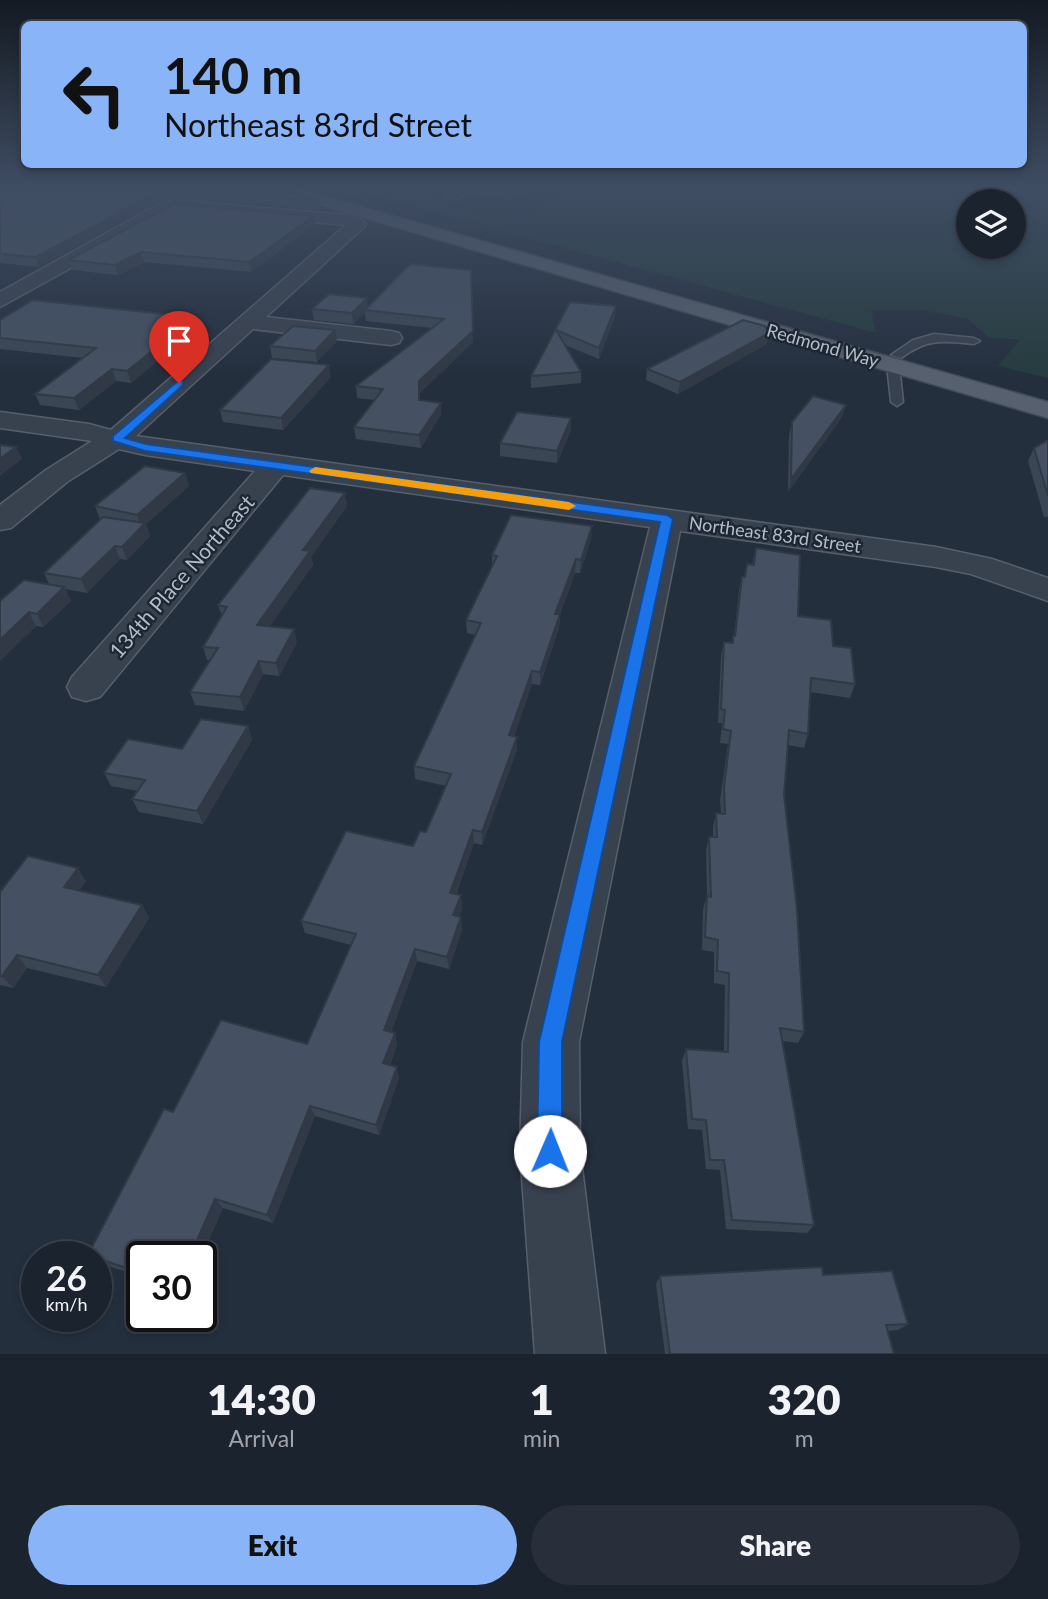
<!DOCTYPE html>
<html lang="en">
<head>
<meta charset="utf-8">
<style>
	:root { --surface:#1b232e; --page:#282f3a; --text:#f1f3f6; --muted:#a0a4aa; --line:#39404a; --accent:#8ab4f8 }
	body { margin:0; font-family:Lato,sans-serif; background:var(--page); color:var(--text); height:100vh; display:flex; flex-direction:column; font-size:26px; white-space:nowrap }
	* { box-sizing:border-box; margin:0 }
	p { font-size:23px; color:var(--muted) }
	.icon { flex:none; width:38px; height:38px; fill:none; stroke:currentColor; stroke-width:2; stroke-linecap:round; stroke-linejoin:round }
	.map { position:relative; height:1354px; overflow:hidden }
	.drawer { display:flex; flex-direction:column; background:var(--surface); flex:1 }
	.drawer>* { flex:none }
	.guide { position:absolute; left:21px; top:21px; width:1006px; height:147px; border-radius:10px; box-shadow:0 4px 10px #0003,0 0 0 2px var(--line); background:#8ab4f8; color:#111; overflow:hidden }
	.fabs { position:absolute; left:956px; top:189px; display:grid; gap:14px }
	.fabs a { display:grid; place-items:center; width:70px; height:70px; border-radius:50%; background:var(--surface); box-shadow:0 4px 10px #0003,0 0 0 2px var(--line); font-size:35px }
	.speed { position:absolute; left:21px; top:1241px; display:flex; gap:14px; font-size:35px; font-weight:700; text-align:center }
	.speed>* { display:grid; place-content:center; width:91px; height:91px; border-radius:50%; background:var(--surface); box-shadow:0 4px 10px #0003,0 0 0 2px var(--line); line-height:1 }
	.speed small { font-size:18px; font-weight:400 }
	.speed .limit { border:4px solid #111; border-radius:10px; background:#fff; color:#111 }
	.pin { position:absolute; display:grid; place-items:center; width:60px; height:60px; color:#fff; margin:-72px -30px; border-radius:50% 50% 50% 0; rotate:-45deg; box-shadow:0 0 7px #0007 }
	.pin .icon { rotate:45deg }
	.me { position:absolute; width:77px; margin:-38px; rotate:1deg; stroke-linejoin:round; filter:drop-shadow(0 0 5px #0008) }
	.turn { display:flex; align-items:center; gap:24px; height:147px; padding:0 28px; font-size:32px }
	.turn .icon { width:91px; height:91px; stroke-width:2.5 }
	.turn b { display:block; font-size:49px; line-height:60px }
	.eta { display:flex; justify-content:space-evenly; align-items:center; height:119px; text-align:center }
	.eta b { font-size:42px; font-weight:800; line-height:49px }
	.cta { display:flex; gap:14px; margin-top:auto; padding:14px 28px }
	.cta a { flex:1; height:80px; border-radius:42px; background:var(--accent); color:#111; font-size:28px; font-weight:800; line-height:80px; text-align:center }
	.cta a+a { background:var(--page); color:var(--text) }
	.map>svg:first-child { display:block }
	.green { fill:#263c3f; fill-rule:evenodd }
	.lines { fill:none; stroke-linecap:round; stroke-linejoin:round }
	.stream { fill:#394c67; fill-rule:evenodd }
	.service-casing { stroke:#565f6c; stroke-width:3 }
	.minor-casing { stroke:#565f6c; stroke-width:3 }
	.primary-casing { stroke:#414a57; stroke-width:3 }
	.service { fill:#38414e; fill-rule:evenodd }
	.minor { fill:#38414e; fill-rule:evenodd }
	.primary { fill:#56606e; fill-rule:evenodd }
	.wall { fill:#3b4654 }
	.shaded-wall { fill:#303945 }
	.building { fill:#455162; stroke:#303945; stroke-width:2 }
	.route { fill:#1a73e8; stroke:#114b97; stroke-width:2 }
	.slow { fill:#f59e0b }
	.labels { text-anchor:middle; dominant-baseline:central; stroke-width:5; stroke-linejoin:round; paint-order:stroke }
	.far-street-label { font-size:18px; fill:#b4bcc9; stroke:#1d2633 }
	.street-label { font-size:21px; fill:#b4bcc9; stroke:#1d2633 }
</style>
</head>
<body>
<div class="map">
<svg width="1048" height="1354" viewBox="0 0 1048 1354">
	<rect width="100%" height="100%" fill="#242f3e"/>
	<!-- green -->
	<path class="green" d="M342,187h50l46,8 13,13 69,9 53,-30h475v191l-50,-12 22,-26 -32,-3 -20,-18 -46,-9h-51l5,23zM968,201h45v46h-45z"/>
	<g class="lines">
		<!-- stream -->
		<path class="stream" d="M873,187h4l2,3 -4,1z"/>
		<!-- service casing -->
		<g class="service-casing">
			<g id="service">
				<path d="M934,334l40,4 6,3 -6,3c-32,-3 -46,-6 -73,14l-10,-3 22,-15z"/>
				<path d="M893,361l6,4 4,37 -6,4 -6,-4 -4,-37z"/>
			</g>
		</g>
		<!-- minor casing -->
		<g class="minor-casing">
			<g id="minor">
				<path d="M455,187h19l-16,12h-12l-2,-3z"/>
				<path d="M174,200l184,16 8,8 -3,4 -97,89 125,14 8,2 3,5 -3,5 -8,2 -138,-16 -117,107 800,111 56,12 56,19v23l-77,-27 -35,-7 -256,-36 -101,511 1,109 25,203h-70l-15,-203 3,-109 127,-515 -367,-52 -183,222 -14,4 -14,-4 -5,-10 5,-10 183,-206 -110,-16 -26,-6 -52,33 -56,46 -11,2v-25l46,-35 46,-29 -92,-13v-16l89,12 22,6 235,-205 -170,-15 -176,97v-15l157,-87z"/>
			</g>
		</g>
		<!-- primary casing -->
		<g class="primary-casing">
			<path id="primary" d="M267,187h25l756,215v16l-779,-228z"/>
		</g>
		<!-- service -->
		<use href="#service" class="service"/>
		<!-- minor -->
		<use href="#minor" class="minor"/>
		<!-- primary -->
		<use href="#primary" class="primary"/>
	</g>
	<!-- wall -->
	<g class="wall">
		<path d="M277,187l42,14 1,9 -147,-13 -17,6 -117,64 -39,-4v-74l19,2z"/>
		<path d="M301,187h66l-10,7z"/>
		<path d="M406,187h46l-7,5z"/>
		<path d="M468,187h62l-18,13 -43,-6z"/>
		<path d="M315,225l-64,47 -107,-10 -26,13 -46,-5 -4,-10z"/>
		<path d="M410,264l63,78 -53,51v7l21,3v11l-20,34 -65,-9 -2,-12 21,-27 -18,-2 -1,-12 76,-58 -66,-7 -1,-9 -12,12 -39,-4 -2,-11 56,-2z"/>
		<path d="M570,302l45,14 -16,43 -34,-14 16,27v11l-50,5v-12z"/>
		<path d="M0,320l186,7 -11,9 3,8 -47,39 -15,-2 -37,29 -39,-5 -5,-11 48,-36 -83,-9z"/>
		<path d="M337,341l-20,21 -45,-4 -2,-12z"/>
		<path d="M767,344l-89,50 -32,-14 1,-11z"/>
		<path d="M331,377l-48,53 -60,-8 -3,-12z"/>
		<path d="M842,417l-54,75 1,-57 3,-13z"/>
		<path d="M571,430l-14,33 -57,-7v-13z"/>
		<path d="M1048,440v77h-4l-16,-56 6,-13z"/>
		<path d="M185,473l4,13 -43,38 4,12 -23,24 -7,-1 -33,34 -22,-4 6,12 -28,26 -7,-1 -36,35v-60l49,-17 -5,-11 56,-54 -5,-13z"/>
		<path d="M345,493l2,13 -36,51 2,8 -44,62 28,16 -18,33 -16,-2 -19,37 -49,-6 -5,-13 20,-32h-3l-4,-13 19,-31 -4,-11z"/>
		<path d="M591,539l-11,34h-5l-15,41 -1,14 -19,57 -8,-1 -18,52 3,1v13l-35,95 -8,-2 -18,51 6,14 -3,8 2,1 1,13 -13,39 -32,-8 -26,71 4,1 2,12 -7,20 9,13 -20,57 -64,-19 -42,107 -50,-15 -22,49 -59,-1v21l-43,-14 -3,-1v-6h-7l-1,-1 85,-143 134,-68 44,-99 -46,-12 -4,-12 112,-75 13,-14 20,-46 -31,-7 -1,-13 61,-131 -8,-2 -1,-13 26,-53v-12z"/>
		<path d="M756,548l42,68 35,30 22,38 -5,14 -40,-6 -2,42 -4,14 -16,-3 -4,50 20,237 -6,11 -16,-2 32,184 -7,8 -81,-4 -6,-59 -14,-1 -4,-39 -14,-1 -6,-68 4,-12 38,2 1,-66 -11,-2v-31l-12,-2 1,-41 4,-13 -1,-46 3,-13h4v-10l3,-14 5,1 -1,-14 8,-56 -8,-1 2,-20h-4l3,-68 3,-13 8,1 1,-7h1l5,-46 3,-13h2l3,-13 5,1z"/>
		<path d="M248,726l4,14 -49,84 -64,-12 -7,-13 6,-8 -27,-5 -7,-13 78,-24z"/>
		<path d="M86,881l-7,10 63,14 7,13 -43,69 -79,-19 -14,20 -13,-3v-93z"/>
		<path d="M823,1275l85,49 -10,6 -10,1 6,23h-229l-9,-70 4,-8z"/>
	</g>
	<!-- shaded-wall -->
	<g class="shaded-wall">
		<path d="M356,187h11l-10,7z"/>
		<path d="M445,187h7l-7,5z"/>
		<path d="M518,187h12l-18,13v-9z"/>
		<path d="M171,189l2,8 -17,6 -117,64 -3,-10 117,-63z"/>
		<path d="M314,216l1,9 -64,47 -2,-10z"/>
		<path d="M141,252l3,10 -26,13 -3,-10z"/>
		<path d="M471,270l2,72 -53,51v19l-1,-31z"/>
		<path d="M367,298l1,11 -3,1v2l-12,12 -1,-11z"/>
		<path d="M616,306l-1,10 -16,43v-11z"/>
		<path d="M183,316l3,11 -11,9 3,8 -47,39 -4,-12 36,-39z"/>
		<path d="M335,330l2,11 -20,21 -2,-11z"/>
		<path d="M769,333l-2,11 -89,50 2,-12z"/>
		<path d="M329,365l2,12 -48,53 -2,-12z"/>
		<path d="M112,369l4,12 -37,29 -5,-12z"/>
		<path d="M441,403v11l-20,34 -2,-13z"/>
		<path d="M846,405l-4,12 -54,75 3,-13z"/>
		<path d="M571,418v12l-14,33v-12z"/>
		<path d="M16,447l6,12 -22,17v-17z"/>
		<path d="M185,473l4,13 -43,38 4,12 -23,24 -5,-13 19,-20 -4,-12z"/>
		<path d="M345,493l2,13 -36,51 2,8 -52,74 -4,-14 46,-75z"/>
		<path d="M592,526l-1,13 -11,34 1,-13z"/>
		<path d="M115,546l5,13 -33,34 -6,-14z"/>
		<path d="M576,559l-1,14 -20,54v-13z"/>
		<path d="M64,587l7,14 -28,26 -6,-13z"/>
		<path d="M29,612l7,14 -36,35v-21z"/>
		<path d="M560,614l-1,14 -19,57v-13z"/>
		<path d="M294,629l3,14 -18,33 -3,-13z"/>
		<path d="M259,661l4,13 -19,37 -4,-14z"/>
		<path d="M532,671v13l-23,65v-14z"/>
		<path d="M248,726l4,14 -49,84 -6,-13z"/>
		<path d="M517,737v13l-35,95v-13z"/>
		<path d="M473,830l1,13 -23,62 -1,-12z"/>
		<path d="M78,868l8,13 -13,19 -9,-13z"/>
		<path d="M461,895l1,13 -7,20 -2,-13z"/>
		<path d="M142,905l7,13 -43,69 -8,-12z"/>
		<path d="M461,917l1,13 -13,39 -2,-12z"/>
		<path d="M415,949l2,12 -30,81 -3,-12z"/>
		<path d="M17,955l10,13 -14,20 -11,-12z"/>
		<path d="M395,1033l2,12 -11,29 -3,-11z"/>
		<path d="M397,1067l2,11 -20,57 -3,-10z"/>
		<path d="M310,1106l5,10 -42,107 -6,-8z"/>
		<path d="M215,1199l8,9 -22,49 -11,-1z"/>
	</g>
	<!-- building -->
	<g class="building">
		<path d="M25,187h252l42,14 -148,-12 -18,5 -117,63 -36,-3v-65l19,2z"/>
		<path d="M476,187h42l-6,4z"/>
		<path d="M174,204l140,12 -65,46 -108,-10 -26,13 -47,-5z"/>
		<path d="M410,264l61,6 2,61 -54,50v19l22,3 -22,32 -65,-8 29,-38 -27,-3 88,-67 -79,-9z"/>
		<path d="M329,294l38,4 -15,15 -40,-4z"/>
		<path d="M33,300l150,16 -20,16 12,1 -48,38 -15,-2 -38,29 -39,-4 61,-46 -96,-10v-18z"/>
		<path d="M570,302l46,4 -17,42 -43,-18 25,42 -50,4z"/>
		<path d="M743,320l22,6 4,7 -89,49 -33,-13z"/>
		<path d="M293,326l42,4 -20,21 -45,-5z"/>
		<path d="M271,359l58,6 -48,53 -61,-8z"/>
		<path d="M813,396l33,9 -55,74 1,-57z"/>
		<path d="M517,412l54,6 -14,33 -57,-8z"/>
		<path d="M1048,440v56l-14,-48z"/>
		<path d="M0,445l16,2 -16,12z"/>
		<path d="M145,466l40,7 -48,42 -42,-9z"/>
		<path d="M310,488l35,5 -42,57 7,1 -53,74 37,4 -18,34 -17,-2 -19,36 -50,-5 28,-44 -15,-1 24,-40 -9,-2z"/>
		<path d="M511,515l81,11 -11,34 -5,-1 -21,55h5l-20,58 -8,-1 -23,64 8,2 -35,95 -9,-2 -23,63 11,2 -8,20 8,2 -14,40 -32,-8 -31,81 11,3 -12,30 14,4 -21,58 -66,-19 -43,109 -52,-16 -25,57h-48v17l-46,-15v-2l-8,-1 76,-146 9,3 48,-92 86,24 49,-110 -55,-13 45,-90 67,15 7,-15 6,1 25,-58 -37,-8 67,-143 -15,-3 31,-64 -5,-1z"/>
		<path d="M103,517l42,6 -23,24 -7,-1 -34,33 -37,-6z"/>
		<path d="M756,548l44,7 -2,61 33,4 2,26 18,2 4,36 -44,-6 -3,56 -19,-4 -5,65 13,115 7,122 -24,-4 34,197 -82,-5 -8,-60h-14l-4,-40 -14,-1 -6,-70 42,3 1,-79 -12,-2 1,-31 -13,-3 2,-41 4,1 -2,-60h8l-1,-24 9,1 -1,-28 7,-55 -8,-2 2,-19 -4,-1 3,-67 9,1v-7h2l7,-59h3l2,-13 7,1z"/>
		<path d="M24,580l40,7 -27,27 -8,-2 -29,28v-39z"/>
		<path d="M201,719l47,7 -51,85 -65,-12 13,-19 -41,-7 24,-34 54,10z"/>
		<path d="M28,856l50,12 -14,19 78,18 -44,70 -81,-20 -15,21h-2v-84z"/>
		<path d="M822,1267l1,8 69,-4 16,53 -22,1 8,29h-224l-10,-78z"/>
	</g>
	<!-- sky -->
	<linearGradient id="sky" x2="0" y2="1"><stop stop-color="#141a22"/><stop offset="0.5" stop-color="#3f4d63"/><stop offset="1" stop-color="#3f4d63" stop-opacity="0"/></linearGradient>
	<rect width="1048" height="376" fill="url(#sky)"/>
	<!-- route -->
	<path class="route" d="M179,380l4,1v4l-58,53 21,6 521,71 6,4 -111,523v109l-4,9 -8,3 -9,-3 -4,-9 2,-109 121,-520 -515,-71 -32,-10v-5z"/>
	<!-- slow -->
	<path class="slow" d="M315,467l254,35 7,4 -7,4 -258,-37 -2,-2z"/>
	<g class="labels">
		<!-- far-street labels -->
		<g class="far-street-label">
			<text transform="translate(823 345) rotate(16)">Redmond Way</text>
			<text transform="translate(775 534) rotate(8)">Northeast 83rd Street</text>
		</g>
		<!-- street labels -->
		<g class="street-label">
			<text transform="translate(181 576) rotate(-49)">134th Place Northeast</text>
		</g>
	</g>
</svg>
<div class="fabs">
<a><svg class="icon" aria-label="layers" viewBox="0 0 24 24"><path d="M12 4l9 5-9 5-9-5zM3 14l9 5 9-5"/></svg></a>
</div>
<div class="speed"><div>26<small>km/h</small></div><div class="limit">30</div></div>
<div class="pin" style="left:179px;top:383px;background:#d93025"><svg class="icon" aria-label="arrive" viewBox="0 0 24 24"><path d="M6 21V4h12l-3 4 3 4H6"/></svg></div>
<svg class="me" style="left:550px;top:1151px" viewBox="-20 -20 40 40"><circle r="19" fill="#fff"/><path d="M0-13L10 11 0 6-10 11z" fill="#1a73e8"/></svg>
<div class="guide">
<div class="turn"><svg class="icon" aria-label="left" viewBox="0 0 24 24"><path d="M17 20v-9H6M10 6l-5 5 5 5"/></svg><div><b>140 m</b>Northeast 83rd Street</div></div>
</div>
</div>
<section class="drawer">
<div class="eta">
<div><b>14:30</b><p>Arrival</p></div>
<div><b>1</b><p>min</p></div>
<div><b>320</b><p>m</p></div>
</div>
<div class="cta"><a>Exit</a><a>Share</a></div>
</section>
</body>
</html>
